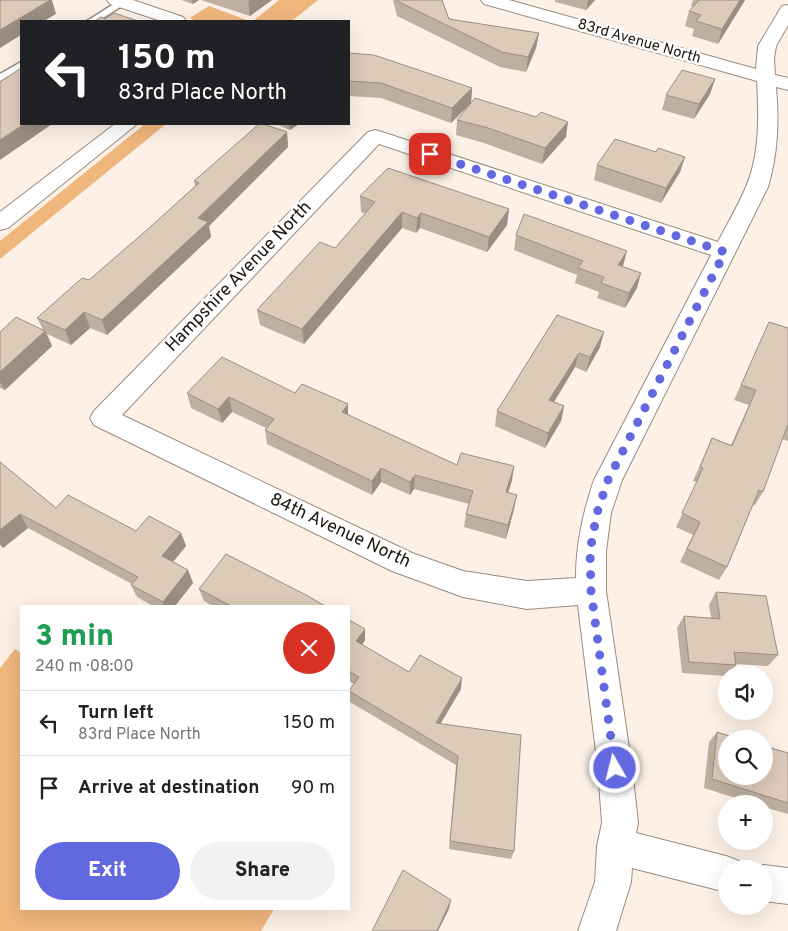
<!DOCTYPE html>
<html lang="en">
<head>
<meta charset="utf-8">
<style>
	:root { --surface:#fff; --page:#f2f2f2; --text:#222; --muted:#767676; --line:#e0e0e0; --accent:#6168e0 }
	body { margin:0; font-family:Overpass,sans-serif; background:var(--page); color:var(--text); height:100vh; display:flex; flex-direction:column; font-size:19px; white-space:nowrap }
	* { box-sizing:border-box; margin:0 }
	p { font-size:16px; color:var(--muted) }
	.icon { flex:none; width:28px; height:28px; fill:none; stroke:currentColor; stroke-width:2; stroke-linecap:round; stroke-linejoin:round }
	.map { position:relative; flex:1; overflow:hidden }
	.panel { position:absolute; left:20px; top:605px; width:330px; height:305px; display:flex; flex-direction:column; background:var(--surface); border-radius:0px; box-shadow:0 5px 20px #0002 }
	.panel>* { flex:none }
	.top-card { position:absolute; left:20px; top:20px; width:330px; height:105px; border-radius:0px; box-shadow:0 5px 20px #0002; background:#202124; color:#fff; overflow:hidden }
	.fabs { position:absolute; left:718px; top:665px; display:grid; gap:10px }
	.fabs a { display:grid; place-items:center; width:55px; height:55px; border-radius:50%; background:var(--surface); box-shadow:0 5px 20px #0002; font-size:25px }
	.pin { position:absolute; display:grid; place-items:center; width:42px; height:42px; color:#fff; margin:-21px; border-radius:10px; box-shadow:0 2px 8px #0006 }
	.me { position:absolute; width:55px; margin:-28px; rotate:352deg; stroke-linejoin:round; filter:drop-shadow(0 0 4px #0008) }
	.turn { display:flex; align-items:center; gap:18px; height:105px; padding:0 15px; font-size:22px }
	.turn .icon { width:65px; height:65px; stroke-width:2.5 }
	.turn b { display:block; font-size:35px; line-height:42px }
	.round { display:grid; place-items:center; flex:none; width:52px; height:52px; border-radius:26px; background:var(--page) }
	.headline { display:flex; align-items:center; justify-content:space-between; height:85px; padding:0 15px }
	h1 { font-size:30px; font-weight:800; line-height:38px; color:#1e9e55 }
	.primary-button { display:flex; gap:10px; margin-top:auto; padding:10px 15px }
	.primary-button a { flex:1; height:58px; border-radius:30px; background:var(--accent); color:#fff; font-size:20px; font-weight:800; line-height:58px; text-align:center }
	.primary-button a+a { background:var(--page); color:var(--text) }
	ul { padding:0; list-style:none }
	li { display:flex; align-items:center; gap:15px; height:65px; padding:0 15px; border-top:1px solid var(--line) }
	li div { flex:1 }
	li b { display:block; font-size:19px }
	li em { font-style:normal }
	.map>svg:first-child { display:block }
	.green { fill:#f0b77d }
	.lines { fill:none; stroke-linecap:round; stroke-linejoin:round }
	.lane-casing { stroke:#9c8b7b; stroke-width:3 }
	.street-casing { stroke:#9c8b7b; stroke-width:2 }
	.lane { fill:#fff; fill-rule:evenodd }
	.street { fill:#fff; fill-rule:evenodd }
	.wall { fill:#beafa0 }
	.shaded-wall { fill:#9b8e82 }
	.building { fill:#ddcbba; stroke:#9b8e82 }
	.route { stroke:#6168e0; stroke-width:9; stroke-dasharray:0 16.2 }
	.labels { text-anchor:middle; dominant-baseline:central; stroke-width:5; stroke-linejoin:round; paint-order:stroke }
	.far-street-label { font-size:15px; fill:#1f1812; stroke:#fff }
	.street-label { font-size:18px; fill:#1f1812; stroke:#fff }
</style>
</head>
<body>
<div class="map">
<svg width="788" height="931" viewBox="0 0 788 931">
	<rect width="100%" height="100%" fill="#fdf1e7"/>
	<!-- green -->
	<g class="green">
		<path d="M279,0h39l-26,21h-39z"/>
		<path d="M209,6l40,15h-54l-5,-3z"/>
		<path d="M145,124h21l-166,135v-18z"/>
		<path d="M15,649l6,4v256h253l-13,22h-261v-263z"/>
	</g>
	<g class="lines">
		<!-- lane casing -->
		<g class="lane-casing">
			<g id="lane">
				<path d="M120,0h6l2,2 -30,19h-11z"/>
				<path d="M21,62v7l-21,12v-7z"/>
			</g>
		</g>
		<!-- street casing -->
		<g class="street-casing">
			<g id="street">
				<path d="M107,0h26l50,17 3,4h-25l-51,-17z"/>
				<path d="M481,0h28l247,69 2,-23 24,-40 6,-1v20l-12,21 -2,13 1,16 13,3v12l-12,-3c3,35 2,66 -8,100l-146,293 -11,33 -5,38v40l26,177 6,55 -2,10 90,23 13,5 3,8h-16v23l-94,-24 -1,14 -15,49h-38l17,-49 2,-36 5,-23 -4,-55 -20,-163 -51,4 -64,-12 -71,-26 -298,-146 -4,-7 4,-7 274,-279 7,-2 7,2 336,110c9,-18 20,-36 28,-55 14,-33 13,-70 11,-106l-273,-77zM379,144l332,111 -117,225c-11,33 -18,63 -18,98l-49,3 -64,-10 -51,-18 -290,-138z"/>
				<path d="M115,124h22l-129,104 -8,2v-18z"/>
				<path d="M764,865l24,3v36l-24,-3v-32h-10z"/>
			</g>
		</g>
		<!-- lane -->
		<use href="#lane" class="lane"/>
		<!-- street -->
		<use href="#street" class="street"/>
	</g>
	<!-- wall -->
	<g class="wall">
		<path d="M181,0h18l-6,4z"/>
		<path d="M201,0h71l-22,16z"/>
		<path d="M393,0h49l7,19 90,14 -3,15 -10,24 -26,-5 -103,-51z"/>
		<path d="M555,0h40l-9,10 -31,-8z"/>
		<path d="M693,0h52l-27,44 -26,-8 2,-7 -9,-3 4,-15 4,-4 -2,-1z"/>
		<path d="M349,53l123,35 -1,15 -20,20 -70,-25 -32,-2z"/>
		<path d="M715,79l-5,15 -16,25 -32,-9 4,-15z"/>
		<path d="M536,117l30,20 -24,27 -58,-21 -28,-8 1,-15z"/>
		<path d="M276,124h23l-9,6z"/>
		<path d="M287,132l1,15 -79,79 2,11 -104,98 -17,-7 -19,17 -24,-11 5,12 -47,44 -5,-2v-56l43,-3 -6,-11 52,-38 59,-51 47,-43 -1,-5z"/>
		<path d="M656,152l29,5 -5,15 -19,31 -67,-23 3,-15z"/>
		<path d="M360,196l149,13 -2,16 -20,27 -67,-24 -4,5 -14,-5 -98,116 -44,-19 -3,-15 78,-62 30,-34 -4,-2z"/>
		<path d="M516,235l106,31 15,22 -12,20 -28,-10 2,-6 -24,-9 2,-8 -63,-25z"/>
		<path d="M557,315l43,32 -14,25 -11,-5 -21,35 10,4 -3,15 -16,27 -50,-22 2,-15z"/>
		<path d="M769,322l19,6v113l-6,-2 -19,53 -8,13h-2l-26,62 -8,13 -39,-18 13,-27 -17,-8 21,-45 -4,-1 19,-43 19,7 18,-40 -15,-5z"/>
		<path d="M187,393h108l53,11v11l109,50 55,15 -4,13 6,16 -8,30 -42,-12 2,-13 3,-10 -55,-15 -4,6 -29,-13 -9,13 -105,-51 -2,-14 1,-2 -34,-16 -10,11 -31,-15z"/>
		<path d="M0,462l56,46 80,23 45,2 5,13 -13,16 15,8 5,13 -18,23h-22l-16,-9 -6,-12 1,-1 -104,-56 -25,20 -3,-3z"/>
		<path d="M199,589l126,17h-112l-9,-5z"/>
		<path d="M716,592l62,63 -10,11 -32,-2v1l-6,9h-4v2l-44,-3 -5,-45 7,-12 27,2 -2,-13z"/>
		<path d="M349,620l16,9v11l-3,5 47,27 52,17 -21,35 74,127 -3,8 -62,-10 7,-84 -106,-63 -1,-11 5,-7 -5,-3z"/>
		<path d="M717,732l71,21v61l-24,-7v-3h-10l-50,-16 5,-46z"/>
	</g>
	<!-- shaded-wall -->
	<g class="shaded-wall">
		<path d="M50,0h2l4,14 -12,7h-23v14l-21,13v-18z"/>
		<path d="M192,0h7l-6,4z"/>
		<path d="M250,0h22l-22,16 -2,-15z"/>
		<path d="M588,0h7l-9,10z"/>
		<path d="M740,0h5l-27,44 4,-15z"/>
		<path d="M539,33l-3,15 -10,24 2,-15z"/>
		<path d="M715,79l-5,15 -16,25 5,-15z"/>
		<path d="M472,88l-1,15 -20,20 1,-15z"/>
		<path d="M568,122l-2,15 -24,27 3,-16z"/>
		<path d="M24,124h28l-52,36v-20z"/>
		<path d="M289,124h10l-9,6z"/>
		<path d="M287,132l1,15 -79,79 2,11 -104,98 -5,-15 96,-102z"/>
		<path d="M685,157l-5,15 -19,31 5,-15z"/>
		<path d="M509,209l-2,16 -20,27 2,-15z"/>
		<path d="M402,212v16l-98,116 -2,-15z"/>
		<path d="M421,213l-1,15 -4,5 1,-15z"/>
		<path d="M627,251l-4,15 -5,-1z"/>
		<path d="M641,273l-4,15 -12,20 4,-15z"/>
		<path d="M84,312l6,16 -19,17 -6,-15z"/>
		<path d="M45,331l7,15 -47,44 -5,-8v-10z"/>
		<path d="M604,332l-4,15 -14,25 4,-15z"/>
		<path d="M579,353l-4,14 -29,48 3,-15z"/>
		<path d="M229,397l3,15 -10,11 -4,-14z"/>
		<path d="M348,404v15l-6,-7z"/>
		<path d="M564,406l-3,15 -16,27 3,-15z"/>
		<path d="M514,466l-2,14 -8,26 2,-14z"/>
		<path d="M381,468v14l-9,13v-14z"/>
		<path d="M415,475l-1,14 -4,6v-13z"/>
		<path d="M517,495l-3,14 -8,30 2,-14z"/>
		<path d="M20,514l8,14 -25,20 -3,-5v-13z"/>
		<path d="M181,533l5,13 -19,23 -5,-13z"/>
		<path d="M188,570l5,13 -18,23h-11l-1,-4z"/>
		<path d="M365,629v11l-8,13 -1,-12z"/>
		<path d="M462,678l-1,11 -26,44 1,-10z"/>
		<path d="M451,900l-2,9 -11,22h-1z"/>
	</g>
	<!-- building -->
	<g class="building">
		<path d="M0,0h50l-50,30z"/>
		<path d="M397,0h45l7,19 90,14 -11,24 -26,-5 -105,-51z"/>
		<path d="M699,0h41l-18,29 -26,-8 5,-6 -12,-4z"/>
		<path d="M114,13l24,8h-43l6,-4 4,2z"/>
		<path d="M349,53l25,2 98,33 -20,20 -71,-25 -32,-2z"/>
		<path d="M21,68v56h3l-24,16v-58z"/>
		<path d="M682,70l33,9 -16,25 -33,-9z"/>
		<path d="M475,98l61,19 5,-5 27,10 -23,26 -60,-21 -28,-7z"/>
		<path d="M259,124h4l24,8 -89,86 10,4 -106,98 -18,-8 -19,18 -28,-12 45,-40 7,2 59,-51 51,-46 -5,-2z"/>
		<path d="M615,139l41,13 2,-4 27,9 -19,31 -69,-23z"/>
		<path d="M388,168l121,41 -20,28 -68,-24 -4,5 -15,-6 -100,117 -45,-19 63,-68 15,6 40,-46 -15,-6z"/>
		<path d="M524,214l103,37 -9,14 23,8 -12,20 -28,-10 3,-6 -26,-9 5,-7 -67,-26z"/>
		<path d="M557,315l47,17 -14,25 -11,-4 -30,47 15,6 -16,27 -51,-22z"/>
		<path d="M16,317l29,14 -45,41v-40z"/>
		<path d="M769,322l19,6v96l-25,68 -4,-2 -32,77 -40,-18 13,-27 -18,-9 21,-45 -3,-1 12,-29 20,8 24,-56 -15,-5z"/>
		<path d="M222,357l73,36 7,-9 46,20 -6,8 115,53 4,-12 53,13 -8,26 11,3 -9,30 -42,-11 7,-23 -58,-16 -5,7 -29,-14 -9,13 -107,-51 9,-11 -45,-22 -11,12 -31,-16z"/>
		<path d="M0,462l56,46 12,-13 68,36 13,-15 32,17 -19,23 26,14 -25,32 -32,-17 7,-8 -118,-63 -20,16z"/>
		<path d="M226,554l82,42 17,10h-94l-32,-17z"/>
		<path d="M716,592l50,4 12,59 -44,-3 2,13 -47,-3 -5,-46 36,3z"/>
		<path d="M349,620l16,9 -9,12 53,31 11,-17 42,23 -26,45 85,12 -7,116 -64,-10 8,-85 -109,-65 10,-14 -10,-6z"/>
		<path d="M717,732l22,7h-13v37h38v-30l24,7v50l-76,-24z"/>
		<path d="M403,870l48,30 -14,31h-65z"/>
	</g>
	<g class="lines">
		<!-- route -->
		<path class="route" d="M430,154l295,98 -117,228 -11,33 -7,38 1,40 24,177"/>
	</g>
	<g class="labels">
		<!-- far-street labels -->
		<g class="far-street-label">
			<text transform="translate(639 42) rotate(16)">83rd Avenue North</text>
		</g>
		<!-- street labels -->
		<g class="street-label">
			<text transform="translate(239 277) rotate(-46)">Hampshire Avenue North</text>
			<text transform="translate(340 531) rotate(25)">84th Avenue North</text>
		</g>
	</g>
</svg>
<div class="fabs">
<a><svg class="icon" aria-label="sound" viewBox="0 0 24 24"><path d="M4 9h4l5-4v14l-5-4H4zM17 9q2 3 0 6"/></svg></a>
<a><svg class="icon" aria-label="search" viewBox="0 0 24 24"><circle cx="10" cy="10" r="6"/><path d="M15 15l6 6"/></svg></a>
<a>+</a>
<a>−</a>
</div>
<div class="pin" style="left:430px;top:154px;background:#d93025"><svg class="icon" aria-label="arrive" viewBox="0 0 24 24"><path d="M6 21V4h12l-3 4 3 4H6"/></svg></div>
<svg class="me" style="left:615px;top:768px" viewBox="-20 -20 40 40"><circle r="17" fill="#6168e0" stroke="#fff" stroke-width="3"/><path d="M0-11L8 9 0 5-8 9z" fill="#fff"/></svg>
<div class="top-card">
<div class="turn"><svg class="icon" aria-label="left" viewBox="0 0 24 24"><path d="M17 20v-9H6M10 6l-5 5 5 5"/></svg><div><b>150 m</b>83rd Place North</div></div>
</div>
<section class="panel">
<div class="headline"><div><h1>3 min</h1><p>240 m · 08:00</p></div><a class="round" style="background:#d93025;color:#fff"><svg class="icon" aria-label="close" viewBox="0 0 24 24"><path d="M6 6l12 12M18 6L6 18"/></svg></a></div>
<ul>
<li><svg class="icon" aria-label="left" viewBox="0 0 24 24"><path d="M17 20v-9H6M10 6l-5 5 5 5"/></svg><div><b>Turn left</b><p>83rd Place North</p></div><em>150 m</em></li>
<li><svg class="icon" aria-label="arrive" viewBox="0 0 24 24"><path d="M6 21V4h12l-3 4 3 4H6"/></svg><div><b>Arrive at destination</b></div><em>90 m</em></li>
</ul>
<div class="primary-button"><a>Exit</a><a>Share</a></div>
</section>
</div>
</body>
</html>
